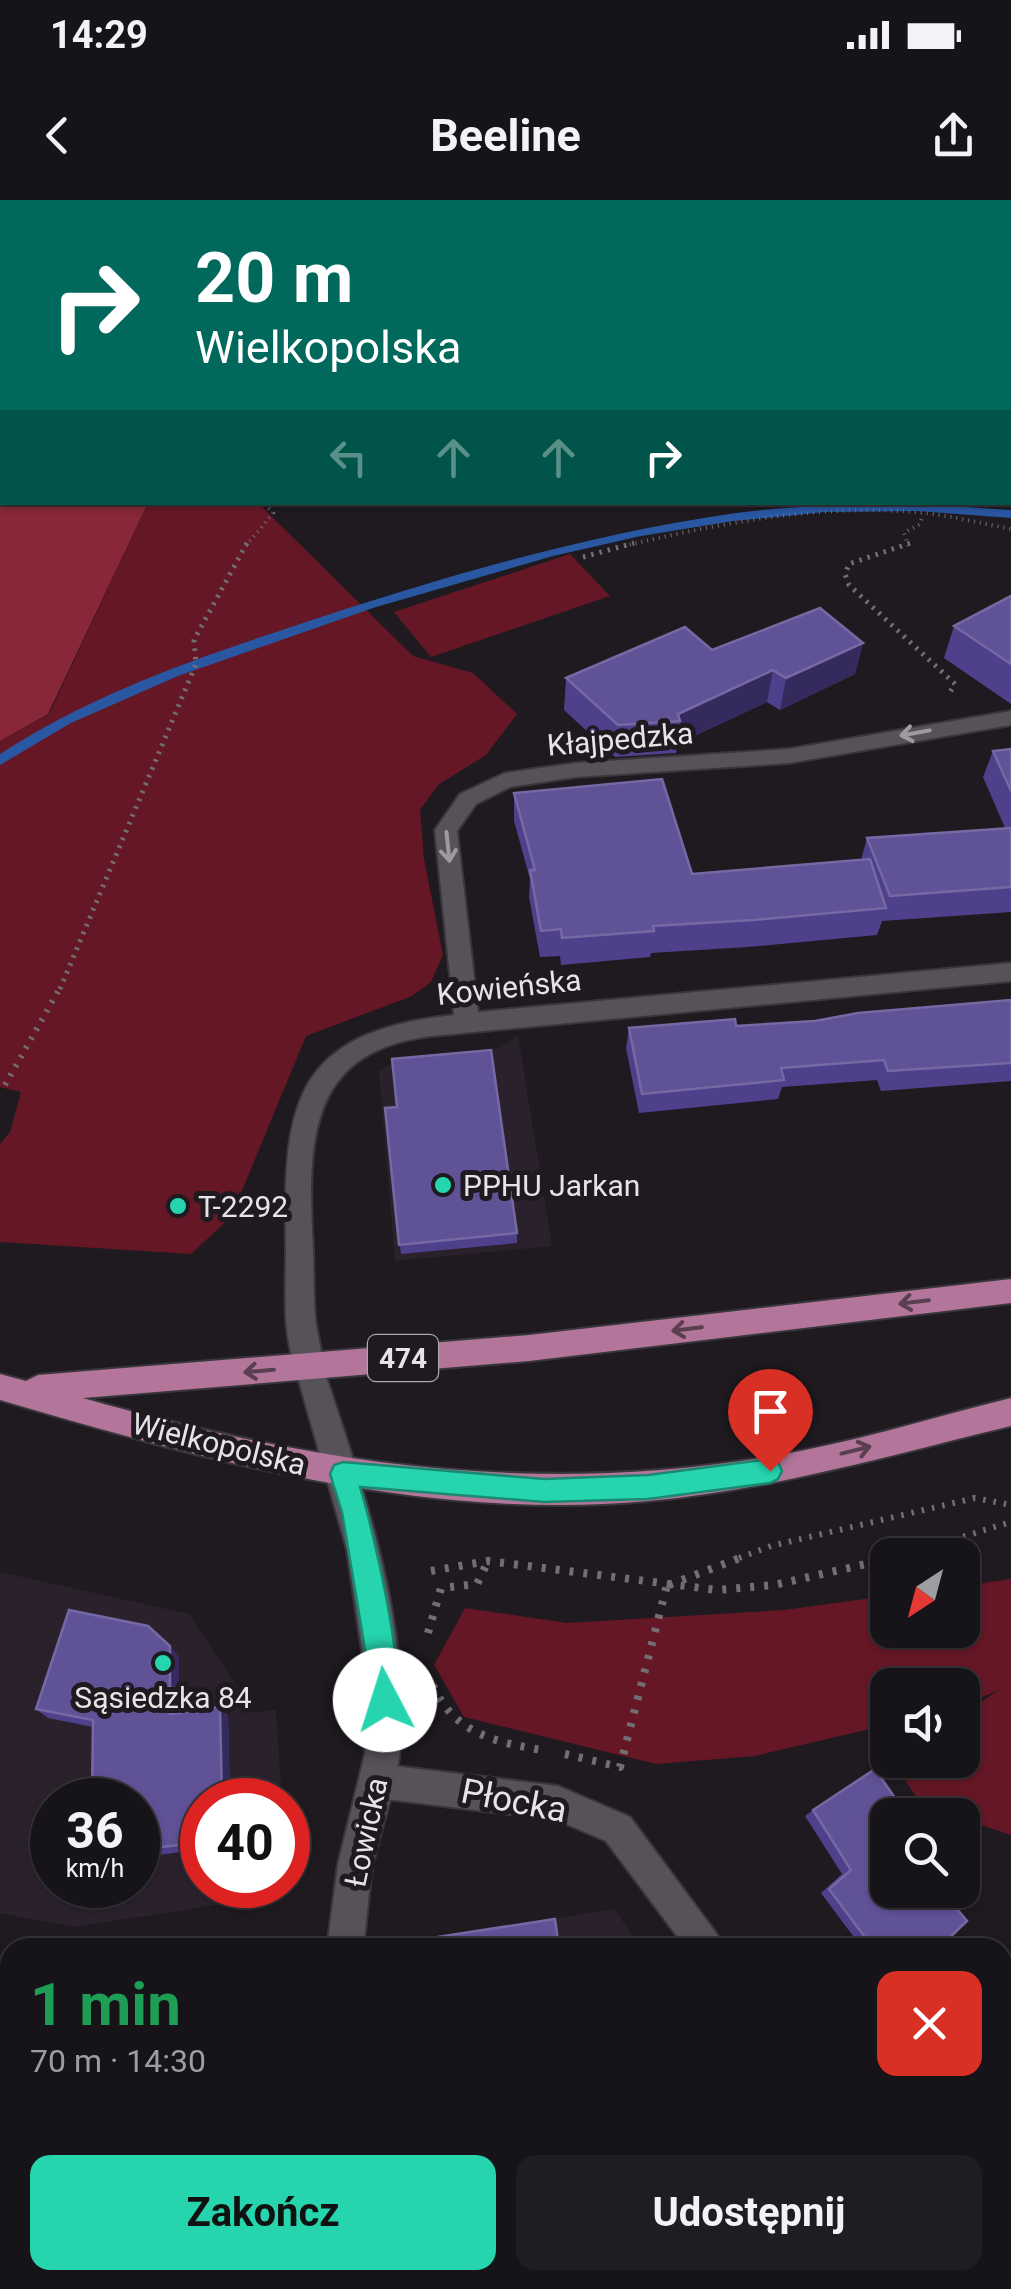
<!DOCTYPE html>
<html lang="pl">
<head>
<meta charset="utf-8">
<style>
	:root { --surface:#161418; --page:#1f1d21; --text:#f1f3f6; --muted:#9e9ea2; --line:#353337; --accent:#26d5ae }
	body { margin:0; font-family:Roboto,sans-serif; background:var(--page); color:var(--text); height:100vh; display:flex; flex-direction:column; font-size:38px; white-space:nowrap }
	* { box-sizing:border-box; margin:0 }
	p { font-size:32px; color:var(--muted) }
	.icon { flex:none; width:55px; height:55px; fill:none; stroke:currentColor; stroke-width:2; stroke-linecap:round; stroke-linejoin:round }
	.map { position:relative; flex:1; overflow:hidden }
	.panel { position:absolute; left:0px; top:1738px; width:1012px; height:352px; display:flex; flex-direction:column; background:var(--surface); border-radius:30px 30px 0 0; box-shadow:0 2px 8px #0004,0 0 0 2px var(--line) }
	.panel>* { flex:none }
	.banner { position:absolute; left:0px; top:0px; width:1012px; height:305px; box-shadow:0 2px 8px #0004,0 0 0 2px var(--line); background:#00695c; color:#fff; overflow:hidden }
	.needle { width:65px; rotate:216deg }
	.controls { position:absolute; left:870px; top:1338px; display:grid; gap:20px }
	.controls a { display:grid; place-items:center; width:110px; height:110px; border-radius:20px; background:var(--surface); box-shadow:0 2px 8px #0004,0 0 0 2px var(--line); font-size:50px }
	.speed { position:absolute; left:30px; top:1578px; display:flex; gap:20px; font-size:50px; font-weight:700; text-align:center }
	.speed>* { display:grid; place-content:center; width:130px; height:130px; border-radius:50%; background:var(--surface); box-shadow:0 2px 8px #0004,0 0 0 2px var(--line); line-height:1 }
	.speed small { font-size:25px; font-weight:400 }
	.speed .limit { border:15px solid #d22; background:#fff; color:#111 }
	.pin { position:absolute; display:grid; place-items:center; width:85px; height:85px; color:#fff; margin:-102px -42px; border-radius:50% 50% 50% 0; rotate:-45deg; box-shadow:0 0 10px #0007 }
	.pin .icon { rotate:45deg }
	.me { position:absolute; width:110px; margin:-55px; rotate:355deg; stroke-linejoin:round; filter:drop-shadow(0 0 8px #0008) }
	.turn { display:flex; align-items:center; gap:35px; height:210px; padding:0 30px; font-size:45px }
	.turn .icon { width:130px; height:130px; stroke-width:2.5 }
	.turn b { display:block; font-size:70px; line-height:85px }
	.lanes { display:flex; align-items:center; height:95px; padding:0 30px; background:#0003; justify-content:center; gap:50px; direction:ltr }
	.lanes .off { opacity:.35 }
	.round { display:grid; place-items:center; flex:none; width:105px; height:105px; border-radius:20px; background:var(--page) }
	.overview { display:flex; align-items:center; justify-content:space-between; height:170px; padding:0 30px }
	h1 { font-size:60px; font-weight:700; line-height:75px; color:#1e9e55 }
	.action { display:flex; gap:20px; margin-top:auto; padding:20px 30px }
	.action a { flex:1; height:115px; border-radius:20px; background:var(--accent); color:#111; font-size:40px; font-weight:700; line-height:115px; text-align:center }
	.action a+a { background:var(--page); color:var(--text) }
	.status { display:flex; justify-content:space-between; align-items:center; height:70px; padding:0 50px; background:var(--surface); direction:ltr }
	.status svg { height:28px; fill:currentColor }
	header { display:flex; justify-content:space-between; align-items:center; height:130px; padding:0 30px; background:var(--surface); font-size:45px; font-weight:700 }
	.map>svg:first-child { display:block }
	.built { fill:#2a212d; fill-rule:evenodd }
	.green { fill:#651725 }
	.forest { fill:#872737 }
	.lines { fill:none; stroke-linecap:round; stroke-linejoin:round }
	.stream { fill:#2957a1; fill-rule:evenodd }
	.minor-casing { stroke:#39363b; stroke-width:4 }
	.tertiary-casing { stroke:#39363b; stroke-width:4 }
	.primary-casing { stroke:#39363b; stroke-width:4 }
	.path-far3 { stroke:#726e73; stroke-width:4; stroke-dasharray:1 5; stroke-linecap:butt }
	.path-far2 { stroke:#726e73; stroke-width:5; stroke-dasharray:2.5 6; stroke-linecap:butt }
	.path-far1 { stroke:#726e73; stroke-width:6; stroke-dasharray:2.5 8; stroke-linecap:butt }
	.path { stroke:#726e73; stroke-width:8; stroke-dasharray:4 10; stroke-linecap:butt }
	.minor { fill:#575159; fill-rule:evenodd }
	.tertiary { fill:#575159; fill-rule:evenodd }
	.primary { fill:#b3769a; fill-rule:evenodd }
	.wall { fill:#4f408c }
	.shaded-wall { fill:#352a5d }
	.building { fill:#605296; stroke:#7569a3; stroke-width:2.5 }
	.oneway { stroke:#9f9aa0 }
	.oneway2 { stroke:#5a3f51 }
	.route { fill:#26d5ae; stroke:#198a71; stroke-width:2.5 }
	.poi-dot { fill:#26d5ae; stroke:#1e1a20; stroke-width:4 }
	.labels { text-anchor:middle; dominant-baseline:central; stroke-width:10; stroke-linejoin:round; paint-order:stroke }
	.shield { fill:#1e1a20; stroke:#aba7ac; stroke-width:2.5 }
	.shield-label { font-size:28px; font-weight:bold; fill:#e7e4e8 }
	.street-label { font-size:30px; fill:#e7e4e8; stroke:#1e1a20 }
	.poi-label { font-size:30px; fill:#e7e4e8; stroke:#1e1a20; text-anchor:start }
	.near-street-label { font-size:35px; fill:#e7e4e8; stroke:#1e1a20 }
</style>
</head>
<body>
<div class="status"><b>14:29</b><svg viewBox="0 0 49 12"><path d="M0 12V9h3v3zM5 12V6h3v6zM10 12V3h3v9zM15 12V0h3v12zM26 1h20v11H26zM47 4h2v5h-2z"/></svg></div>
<header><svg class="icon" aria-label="back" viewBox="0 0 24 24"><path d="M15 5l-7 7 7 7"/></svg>Beeline<svg class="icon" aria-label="share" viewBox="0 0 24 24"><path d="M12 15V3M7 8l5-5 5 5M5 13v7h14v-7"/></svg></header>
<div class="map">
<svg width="1011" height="2089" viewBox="0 0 1011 2089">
	<rect width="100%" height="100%" fill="#1e1a20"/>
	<!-- built -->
	<g class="built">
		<path d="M518,835l34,211 -157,15 -16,-190 15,-9 105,-14z"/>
		<path d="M0,1372l189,42 65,98 22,-2 6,90h-80v85h86v-11l1,20 -216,33 -73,-14zM52,1600h86v85h-86z"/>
		<path d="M614,1709l27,38 -216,1 3,-9z"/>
	</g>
	<!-- green -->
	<g class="green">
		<path d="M148,303h110l155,153 60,17 44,41 -31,41 -48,30 -18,25 4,49 19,96 -12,27 -19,14 -106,40 -75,181 -40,37 -191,-12v-98l10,-12 11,-40 -21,-5v-346l49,-27z"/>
		<path d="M570,354l40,42 -179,61 -37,-45z"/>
		<path d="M1011,1379v256l-48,-16 -1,-4 -39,-8 -31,-47h70l1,-46 36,-24 -36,15 -1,-20h-74l-1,40 -132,31 -99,8 -192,-47 -30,-52 31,-57 102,15 217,-13 103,-14 1,34h74l1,-44z"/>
	</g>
	<!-- forest -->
	<path class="forest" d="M0,0h291l-289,2v300l146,1 -100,211 -48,27z"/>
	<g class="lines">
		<!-- stream -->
		<path class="stream" d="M918,304l93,6v8l-93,-7 -93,1 -92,9 -92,15 -88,20 -177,51 -198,69 -107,47 -71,42v-11c92,-60 194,-95 297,-129 142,-47 284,-89 432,-111 62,-9 126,-9 189,-10z"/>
		<!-- minor casing -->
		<g class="minor-casing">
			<g id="minor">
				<path d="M1011,511v14l-222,38 -213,14 -66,10 -34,17 -19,27 21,181 533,-49v18l-579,55c-118,14 -124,95 -120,195 2,28 1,57 3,85 1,19 12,44 4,60l-10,4 -10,-4c-18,-39 -13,-86 -13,-128 -3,-144 6,-216 168,-233l-19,-185 25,-36 45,-21 71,-10 213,-14z"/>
				<path d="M378,1564l180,22 72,31 97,131h-41l-80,-107 -49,-21 -179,-22 -12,-5 -5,-12 5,-12z"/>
				<path d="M945,2080h42l4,9h-42z"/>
			</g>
		</g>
		<!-- tertiary casing -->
		<g class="tertiary-casing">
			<g id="tertiary">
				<path d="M309,1154l10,4 4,9c39,119 84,244 78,371 -2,43 -19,84 -28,126 -5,28 -6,56 -10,84h-36l11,-84 27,-110 3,-62 -21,-142 -52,-183 4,-9z"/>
				<path d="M336,2080h40l1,9h-40z"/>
			</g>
		</g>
		<!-- primary casing -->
		<g class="primary-casing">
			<path id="primary" d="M1011,1079v24l-482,58 -446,37c231,66 445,98 684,59 82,-13 163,-39 244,-59v28c-120,29 -240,64 -363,75 -221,20 -438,-39 -648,-101v-26l26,7 12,-6 491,-40z"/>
		</g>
		<!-- path-far3 -->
		<g class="path-far3">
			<path d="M246,346l27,-33 -10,-11"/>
			<path d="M624,346c92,-22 193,-42 289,-34 33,2 65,11 98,17"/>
			<path d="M908,346l-4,-13 16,-9 3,-9"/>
		</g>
		<!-- path-far2 -->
		<g class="path-far2">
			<path d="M910,343l-61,21 -4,10 4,11 106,99 -5,8"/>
			<path d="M583,357l51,-14"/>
			<path d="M60,789l136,-325 -2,-24 53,-97"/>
		</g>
		<!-- path-far1 -->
		<g class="path-far1">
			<path d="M5,885l56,-99"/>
			<path d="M903,1355l108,-33"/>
			<path d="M739,1358l32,-12 204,-48 36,7"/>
		</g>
		<!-- path -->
		<g class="path">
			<path d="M431,1371l57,-10 229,29 57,-5 114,-26"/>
			<path d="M669,1385l76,-29"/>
			<path d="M428,1433l13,-45 36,-4 11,-23"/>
			<path d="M433,1485c21,50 66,58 115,66"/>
			<path d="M565,1554l55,13 47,-182"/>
		</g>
		<!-- minor -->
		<use href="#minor" class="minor"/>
		<!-- tertiary -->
		<use href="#tertiary" class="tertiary"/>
		<!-- primary -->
		<use href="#primary" class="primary"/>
	</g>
	<!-- wall -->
	<g class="wall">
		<path d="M1011,396v108l-67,-46 10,-32z"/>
		<path d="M863,443l-8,31 -75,36 -13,-8 -90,42 -1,9 -61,4 -51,-47 2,-32 146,-28z"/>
		<path d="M1011,549v163l-129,9 -5,14 -129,12 -97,6 -1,4 -89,8 -1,-9 -20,1 -11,-60 1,-18 -16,-58v-28l178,81 169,-14 6,-22 138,-10 -22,-51 10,-26z"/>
		<path d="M1011,800v81l-130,10 -4,-11 -95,7 -4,12 -139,14 -13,-65 3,-20 107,-2 79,-5z"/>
		<path d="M385,908l132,125v10l-116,11z"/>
		<path d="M179,1457v56l41,-6 8,9 2,84h-28v49l-64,9v-58l-45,-73 -45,-9 -12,-9z"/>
		<path d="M813,1610l73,13 53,125h-77l-41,-55 21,-19 -37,-58z"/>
		<path d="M1002,1828l9,13v115l-9,-10z"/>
		<path d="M677,2080h104l7,9h-120z"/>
	</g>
	<!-- shaded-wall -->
	<g class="shaded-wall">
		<path d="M863,443l-8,31 -75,36 6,-32z"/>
		<path d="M773,470l-6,32 -90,42 3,-23 -2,-7z"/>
		<path d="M170,1446l9,11v66l-9,-9z"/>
		<path d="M220,1507l8,9 2,84h-8z"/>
		<rect x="243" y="2080" width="9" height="9"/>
	</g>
	<!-- building -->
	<g class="building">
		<path d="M1011,396v68l-57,-38z"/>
		<path d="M820,408l43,35 -77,35 -13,-8 -95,44 2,7 -62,4 -52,-47 119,-51 27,23z"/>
		<path d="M1011,549v42l-18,-40z"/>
		<path d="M662,579l30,95 178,-15 16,49 -132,12 -101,6 1,5 -92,7 -1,-9 -20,2 -11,-61h5l-21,-77z"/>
		<path d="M1011,628v59l-121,9 -23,-58z"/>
		<path d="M1011,800v63l-123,8 -4,-11 -103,8 3,12 -142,14 -13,-66 106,-9 1,7 79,-5 43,-8z"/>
		<path d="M491,850l26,183 -118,12 -14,-137 12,-1 -5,-48z"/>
		<path d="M69,1410l79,16 22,20v68l50,-7 2,93h-20v42l-64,8v-50h-46l1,-80 -57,-11z"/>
		<path d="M875,1569l29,42 -5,4h-11v75h53l26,31 -28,27h-66l-44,-59 22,-19 -38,-60z"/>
		<path d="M555,1719l4,29h-122v-11z"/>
		<path d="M1002,1828l9,13v100l-9,-11z"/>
		<path d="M0,1829l10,2v85l-10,-3z"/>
		<path d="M10,2072v8h233v9h-243v-9z"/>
		<path d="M467,2080h117l1,9h-117z"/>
		<path d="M690,2080h91l7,9h-106z"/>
	</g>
	<!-- one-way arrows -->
	<defs><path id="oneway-shaft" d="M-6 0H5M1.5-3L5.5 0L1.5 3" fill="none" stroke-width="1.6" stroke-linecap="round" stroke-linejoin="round" transform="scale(2.5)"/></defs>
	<g class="oneway">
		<use href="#oneway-shaft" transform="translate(915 533) rotate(170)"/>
		<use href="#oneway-shaft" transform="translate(448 647) rotate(84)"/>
	</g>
	<g class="oneway2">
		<use href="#oneway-shaft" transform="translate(914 1102) rotate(173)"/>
		<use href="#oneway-shaft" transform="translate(687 1129) rotate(173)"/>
		<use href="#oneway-shaft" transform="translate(259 1171) rotate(175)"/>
		<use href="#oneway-shaft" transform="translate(856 1250) rotate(-14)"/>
	</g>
	<!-- route -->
	<path class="route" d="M770,1259l8,3 4,9 -4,8 -8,4 -122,16 -104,3 -184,-15c12,39 48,189 34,222l-9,4 -10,-4 -33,-197 -12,-38 4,-9 9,-3 201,17 104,-4z"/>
	<!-- markers -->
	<g class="poi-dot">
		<circle cx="443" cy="985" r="10"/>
		<circle cx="178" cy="1006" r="10"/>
		<circle cx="163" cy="1463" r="10"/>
	</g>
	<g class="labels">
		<!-- shield labels -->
		<rect class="shield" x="368" y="1135" width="70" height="46" rx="8"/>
		<g class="shield-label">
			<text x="403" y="1158">474</text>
		</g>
		<!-- street labels -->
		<g class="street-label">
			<text transform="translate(620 539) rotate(-5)">Kłajpedzka</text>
			<text transform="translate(509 787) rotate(-6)">Kowieńska</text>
			<text transform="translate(219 1244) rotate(14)">Wielkopolska</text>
			<text transform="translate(366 1632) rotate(-78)">Łowicka</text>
		</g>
		<!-- poi labels -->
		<g class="poi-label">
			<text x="463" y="985">PPHU Jarkan</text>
			<text x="198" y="1006">T-2292</text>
			<text x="163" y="1497" text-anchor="middle">Sąsiedzka 84</text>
		</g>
		<!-- near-street labels -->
		<g class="near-street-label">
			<text transform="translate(514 1601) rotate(11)">Płocka</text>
		</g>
	</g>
</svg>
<div class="controls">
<a><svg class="needle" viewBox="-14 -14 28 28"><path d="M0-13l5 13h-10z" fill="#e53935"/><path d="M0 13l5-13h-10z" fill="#9e9ea2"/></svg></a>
<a><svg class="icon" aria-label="sound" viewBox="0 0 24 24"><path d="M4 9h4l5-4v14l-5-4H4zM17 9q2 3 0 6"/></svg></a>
<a><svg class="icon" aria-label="search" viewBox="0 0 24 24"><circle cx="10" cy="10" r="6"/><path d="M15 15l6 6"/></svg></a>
</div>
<div class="speed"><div>36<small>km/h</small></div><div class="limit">40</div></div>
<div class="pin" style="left:770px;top:1271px;background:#d93025"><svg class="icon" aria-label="arrive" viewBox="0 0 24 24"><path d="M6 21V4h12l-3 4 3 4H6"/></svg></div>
<svg class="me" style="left:385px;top:1500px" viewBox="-20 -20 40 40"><circle r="19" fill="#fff"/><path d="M0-13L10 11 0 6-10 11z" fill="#26d5ae"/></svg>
<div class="banner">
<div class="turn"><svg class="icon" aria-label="right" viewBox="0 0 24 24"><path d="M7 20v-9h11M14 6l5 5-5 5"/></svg><div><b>20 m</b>Wielkopolska</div></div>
<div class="lanes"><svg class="icon off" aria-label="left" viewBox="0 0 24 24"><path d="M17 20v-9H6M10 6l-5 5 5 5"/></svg><svg class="icon off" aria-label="ahead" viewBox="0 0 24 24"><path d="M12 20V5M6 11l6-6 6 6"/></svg><svg class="icon off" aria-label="ahead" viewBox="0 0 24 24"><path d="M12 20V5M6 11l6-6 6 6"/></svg><svg class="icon" aria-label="right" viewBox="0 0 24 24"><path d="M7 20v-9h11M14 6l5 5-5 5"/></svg></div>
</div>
<section class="panel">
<div class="overview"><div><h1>1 min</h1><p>70 m · 14:30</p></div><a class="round" style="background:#d93025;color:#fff"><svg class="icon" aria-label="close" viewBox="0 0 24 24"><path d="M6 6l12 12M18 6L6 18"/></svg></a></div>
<div class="action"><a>Zakończ</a><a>Udostępnij</a></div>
</section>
</div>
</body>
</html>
